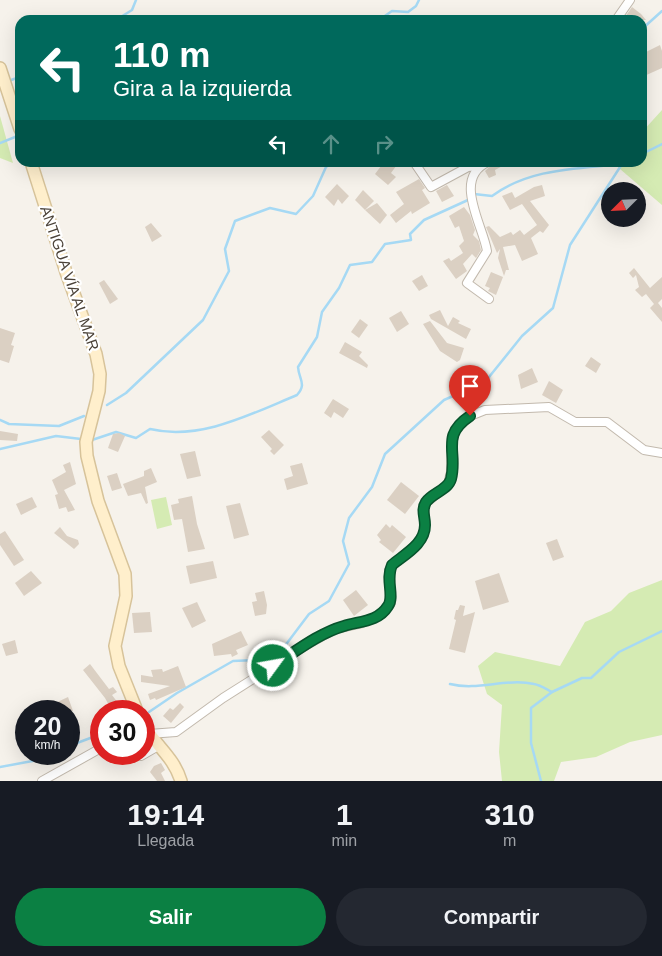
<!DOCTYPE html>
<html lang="es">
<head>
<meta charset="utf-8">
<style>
	:root { --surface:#171b24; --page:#242831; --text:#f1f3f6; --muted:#9ea1a6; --accent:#0b8043 }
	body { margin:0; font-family:Helvetica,sans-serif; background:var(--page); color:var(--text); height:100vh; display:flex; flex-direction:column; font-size:19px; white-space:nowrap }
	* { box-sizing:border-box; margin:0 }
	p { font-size:16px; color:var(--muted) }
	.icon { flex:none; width:28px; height:28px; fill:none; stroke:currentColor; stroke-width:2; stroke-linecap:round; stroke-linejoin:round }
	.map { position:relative; height:781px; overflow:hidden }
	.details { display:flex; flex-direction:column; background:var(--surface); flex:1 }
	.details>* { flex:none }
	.banner { position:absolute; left:15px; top:15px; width:632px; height:152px; border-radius:15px; box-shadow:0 5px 20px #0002; background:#00695c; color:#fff; overflow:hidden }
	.needle { width:32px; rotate:246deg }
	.tools { position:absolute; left:601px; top:182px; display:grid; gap:10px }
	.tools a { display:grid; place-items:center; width:45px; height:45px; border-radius:50%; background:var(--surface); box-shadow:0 5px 20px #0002; font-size:25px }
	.speed { position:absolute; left:15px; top:700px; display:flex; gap:10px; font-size:25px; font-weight:700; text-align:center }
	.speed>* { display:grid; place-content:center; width:65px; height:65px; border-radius:50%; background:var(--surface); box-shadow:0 5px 20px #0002; line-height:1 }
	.speed small { font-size:12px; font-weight:400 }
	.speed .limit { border:8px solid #d22; background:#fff; color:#111 }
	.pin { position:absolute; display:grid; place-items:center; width:42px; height:42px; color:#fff; margin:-51px -21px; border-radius:50% 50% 50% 0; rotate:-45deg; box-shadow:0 0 5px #0007 }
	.pin .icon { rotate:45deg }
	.me { position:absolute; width:55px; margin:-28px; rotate:58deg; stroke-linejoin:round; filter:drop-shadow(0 0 4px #0008) }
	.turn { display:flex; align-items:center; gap:18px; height:105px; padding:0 15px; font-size:22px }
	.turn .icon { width:65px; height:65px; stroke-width:2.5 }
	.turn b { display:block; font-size:35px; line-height:42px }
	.lanes { display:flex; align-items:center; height:48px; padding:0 15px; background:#0003; justify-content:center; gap:25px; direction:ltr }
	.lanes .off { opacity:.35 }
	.eta { display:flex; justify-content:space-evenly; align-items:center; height:85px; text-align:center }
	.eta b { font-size:30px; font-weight:700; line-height:35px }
	.button { display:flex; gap:10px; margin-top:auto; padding:10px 15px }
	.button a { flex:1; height:58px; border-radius:30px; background:var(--accent); color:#fff; font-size:20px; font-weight:700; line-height:58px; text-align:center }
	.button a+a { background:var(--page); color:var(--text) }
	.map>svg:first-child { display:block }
	.green { fill:#d5ebb3 }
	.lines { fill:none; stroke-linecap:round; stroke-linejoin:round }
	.stream { stroke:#a6d9f4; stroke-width:2.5 }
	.building { fill:#dbd0c3 }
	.street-casing { stroke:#c2b9ad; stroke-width:10 }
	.secondary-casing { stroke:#d7c39a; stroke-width:14 }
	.street { stroke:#fff; stroke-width:8 }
	.secondary { stroke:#ffefcc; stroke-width:11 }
	.route-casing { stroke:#07532c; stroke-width:12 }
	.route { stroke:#0b8043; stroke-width:9 }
	.labels { text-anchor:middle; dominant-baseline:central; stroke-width:4.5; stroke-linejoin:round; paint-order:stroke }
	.street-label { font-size:15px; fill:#4b4238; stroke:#fff }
</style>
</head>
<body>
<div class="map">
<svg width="662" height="781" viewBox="0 0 662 781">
	<rect width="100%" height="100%" fill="#f6f2eb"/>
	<!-- green -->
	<g class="green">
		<path d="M662,110v95l-49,-42 29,-1 1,-31z"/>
		<path d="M0,116l13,47 -13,-5z"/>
		<path d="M166,497l6,28 -15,4 -6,-29z"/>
		<path d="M662,580v155l-32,7 -34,15 -35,5 -7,19h-52l-3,-29 3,-47 -15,-11 -9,-28 17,-14 65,14 25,-44 26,-11 18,-18z"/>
	</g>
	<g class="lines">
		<!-- stream -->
		<g class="stream">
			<path d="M116,20l16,-10 4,-10"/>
			<path d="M379,20l13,-9 16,1 8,-6 3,-6"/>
			<path d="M642,29l20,-18"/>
			<path d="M8,81l12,-4"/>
			<path d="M0,143l20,-8"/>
			<path d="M642,154l20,-10"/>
			<path d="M107,405l19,-12 77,-73 26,-49 -4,-22 10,-28 35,-13 26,6 17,-18 13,-29 6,-5"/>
			<path d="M0,420l9,4 50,2 25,-10"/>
			<path d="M92,440l24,-8 20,6 14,-9c50,12 101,-15 147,-34 10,-11 2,-15 1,-28l19,-30 5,-25 17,-24 11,-23 22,-3 13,-18 26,-4 -1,-6 14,-14 44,-20 6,-6 18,2c38,-28 85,-27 130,-32"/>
			<path d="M0,449l56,-13 25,3"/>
			<path d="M450,684c28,7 56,-6 84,0 6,1 12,5 18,8l30,-14h9l28,-26 43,-21"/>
			<path d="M149,712l28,-19 56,-32 42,-2 34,-45 20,-13 20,-37 -6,-23 6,-23 23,-31 13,-33 59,-54 41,-18 37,-46 31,-28 17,-63 52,-81 3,-2"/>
			<path d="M69,746l32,-12"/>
			<path d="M0,767l38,-7 12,-6"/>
			<path d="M541,781l-10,-38v-35l21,-16"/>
		</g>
	</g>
	<!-- building -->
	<g class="building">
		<path d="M632,7l9,7 5,6h-23z"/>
		<path d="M660,45l2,6v17l-20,9v-23z"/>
		<path d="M384,162h15l-8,11 5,4 -8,8 -13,-11z"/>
		<path d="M495,162h15l-15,8 1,5 -7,3 -4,-7z"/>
		<path d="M419,179l6,9 -3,2 8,13 -18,11 -1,-3 -15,12 -6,-8 14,-11 -8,-12z"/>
		<path d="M337,184l12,12 -7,8 -4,-5 -4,7 -9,-9z"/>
		<path d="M447,185l7,11 -12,6 -6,-11z"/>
		<path d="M542,185l3,11 -15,5 19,24 -6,8 -3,-2 -9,7 7,16 -16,7 -7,-16 -12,2 6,23h-3l-2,6 -6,-18 2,-9 -3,4 -11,-26 3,-1 11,11 11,-5 2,3 7,-5 4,5 13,-10 -15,-21 -12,6 -8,-14 10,-4 3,6 19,-11z"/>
		<path d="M363,190l11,11 -9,9 -10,-10z"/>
		<path d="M377,203l10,12 -7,9 -15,-14z"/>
		<path d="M464,207l6,8 5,15 -2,5 6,6 2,9 -5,8 -4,-4 -9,10 4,7 -11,8 -13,-18 6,-3 2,3 12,-8 -4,-7 5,-5 -5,-15 -4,2 -6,-12z"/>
		<path d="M151,223l11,13 -10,6 -7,-15z"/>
		<path d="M634,268l16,20 12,-11v22l-4,4 4,5v14l-12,-14 4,-4 -8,-10 -4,3 -7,-7 4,-3 -3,-12 -3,3 -4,-5z"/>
		<path d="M491,272l12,5 -7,18 -8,-4 2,-3 -5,-2z"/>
		<path d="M422,275l6,11 -9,5 -7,-10z"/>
		<path d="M104,280l14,19 -8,5 -11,-21z"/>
		<path d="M440,310l8,16 5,-9 7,4 -2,2 13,6 -5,10 -35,-20 -2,-4z"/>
		<path d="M401,311l8,13 -12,8 -8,-14z"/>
		<path d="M360,319l8,6 -9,13 -8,-6z"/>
		<path d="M430,321l17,22 17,5 -4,12 -3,2 -17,-11 -17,-27z"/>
		<path d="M0,328l15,5 -4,12 3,1 -5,17 -9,-3z"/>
		<path d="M345,342l17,10 -3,4 9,9 -1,3 -28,-15z"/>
		<path d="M591,357l10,7 -5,9 -11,-7z"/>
		<path d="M532,368l6,14 -17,7 -3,-14z"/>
		<path d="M549,381l14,9 -7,13 -14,-8z"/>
		<path d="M333,399l16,10 -6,9 -9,-6 -3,6 -7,-5z"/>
		<path d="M269,430l15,15 -10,10 -4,-4 2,-2 -11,-12z"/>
		<path d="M0,431l18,3 -1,7 -17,-1z"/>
		<path d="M119,433l6,3 -7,16 -10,-4 5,-14z"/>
		<path d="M195,451l6,25 -14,3 -7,-25z"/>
		<path d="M70,462l6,22 -12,6 11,20 -7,2 -2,-5 -7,2 -4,-14 3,-1 -6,-14 14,-8 -3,-7z"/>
		<path d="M302,463l6,21 -21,6 -3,-11 9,-3 -3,-10z"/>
		<path d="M151,468l6,14 -12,5 3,16 -2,1 -5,-11 -13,3 -5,-12 21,-8v-5z"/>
		<path d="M117,473l5,15 -10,3 -5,-15z"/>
		<path d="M401,482l18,14 -14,18 -18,-14z"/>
		<path d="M192,496l5,28 8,25 -17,3 -6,-33 -8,1 -3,-15 8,-2 -1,-4z"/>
		<path d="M32,497l5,10 -16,8 -5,-11z"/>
		<path d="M240,503l9,32 -15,4 -8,-33z"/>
		<path d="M386,524l4,4 2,-3 14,12 -13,16 -14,-11 2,-2 -4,-5z"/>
		<path d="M60,527l7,9 11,4 1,4 -5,5 -20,-16z"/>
		<path d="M5,531l19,29 -10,6 -14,-21v-11z"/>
		<path d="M557,539l7,18 -11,4 -7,-18z"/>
		<path d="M213,561l4,17 -27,6 -4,-18z"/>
		<path d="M31,571l11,12 -18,13 -9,-13z"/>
		<path d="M499,573l10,29 -26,8 -8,-29z"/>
		<path d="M356,590l12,15 -14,11 -11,-16z"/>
		<path d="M264,591l3,14 -1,9 -11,2 -3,-14 5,-1 -2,-8z"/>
		<path d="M197,602l9,19 -14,7 -10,-20z"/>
		<path d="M460,605l5,1 -2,10 12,-4 -10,41 -16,-4 7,-29 -2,-1 2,-9h2z"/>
		<path d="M150,612l2,20 -18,1 -2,-20z"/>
		<path d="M241,631l7,14 -12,5 2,4 -6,3 -1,-3 -17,2 -2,-12z"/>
		<path d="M15,640l3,13 -12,3 -4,-12z"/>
		<path d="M90,664l19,25 4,-2 4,5 -5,3 12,16h-18l5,-2 -6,-11 -22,-28z"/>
		<path d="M178,666l8,21 -30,13 -1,-2 -5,2 -2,-6 22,-8 -29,-4v-7l12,2 -2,-7 11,-1 1,3z"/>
		<path d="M68,697l5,14h-22l-2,-5z"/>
		<path d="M180,703l4,4 -13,16 -8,-7 7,-8 3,2z"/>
		<path d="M161,763l4,7 -4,3 4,8h-8l-7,-9 4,-6z"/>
	</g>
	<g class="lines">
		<!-- street casing -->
		<g class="street-casing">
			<g id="street">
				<path d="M616,20l14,-20"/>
				<path d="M414,162l17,25 37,-20 10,-1"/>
				<path d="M488,162c-36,16 -5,63 -1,89l-20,32 22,16"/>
				<path d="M149,734l27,-2 47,-34 82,-52 30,-17 27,-6 20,-9 9,-11 -2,-32 3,-6 29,-25 4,-15 -2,-15 2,-6 23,-20 3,-12 1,-36 6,-9 12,-11 15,-6 64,-3 26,15h32l37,28 18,3"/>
				<path d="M133,754l8,2 19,-11"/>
				<path d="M42,781l59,-33"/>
			</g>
		</g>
		<!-- secondary casing -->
		<g class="secondary-casing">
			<g id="secondary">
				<path d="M0,68l20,61"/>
				<path d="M31,162l35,110 30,82 4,20 -1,17 -13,51 1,14 11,45 27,73 1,22 -11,50 4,20 18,45"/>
				<path d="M144,725c11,20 30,32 37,56"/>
			</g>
		</g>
		<!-- street -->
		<use href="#street" class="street"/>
		<!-- secondary -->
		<use href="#secondary" class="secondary"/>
	</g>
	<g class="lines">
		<!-- route casing -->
		<g class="route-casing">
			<path id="route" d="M273,666c22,-14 46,-33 71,-40 16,-5 34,-4 44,-20 7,-10 -3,-26 4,-41 13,-11 33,-21 33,-40 0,-9 -4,-15 1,-23 6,-9 22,-12 25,-23 7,-27 -11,-43 19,-63"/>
		</g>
		<!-- route -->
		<use href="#route" class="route"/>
	</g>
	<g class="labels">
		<!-- street labels -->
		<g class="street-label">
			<text transform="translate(70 278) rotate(71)">ANTIGUA VÍA AL MAR</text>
		</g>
	</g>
</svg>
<div class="tools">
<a><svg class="needle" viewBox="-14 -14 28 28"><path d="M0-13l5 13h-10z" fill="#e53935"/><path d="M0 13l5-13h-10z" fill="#9ea1a6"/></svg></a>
</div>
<div class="speed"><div>20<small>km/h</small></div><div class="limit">30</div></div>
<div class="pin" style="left:470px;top:416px;background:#d93025"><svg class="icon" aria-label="arrive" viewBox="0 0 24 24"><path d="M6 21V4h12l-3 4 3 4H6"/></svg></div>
<svg class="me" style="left:273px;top:666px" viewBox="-20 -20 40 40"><circle r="17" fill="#0b8043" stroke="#fff" stroke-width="3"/><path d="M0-11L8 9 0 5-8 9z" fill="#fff"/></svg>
<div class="banner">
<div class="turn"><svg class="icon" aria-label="left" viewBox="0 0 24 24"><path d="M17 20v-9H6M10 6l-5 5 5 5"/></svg><div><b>110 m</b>Gira a la izquierda</div></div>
<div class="lanes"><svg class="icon" aria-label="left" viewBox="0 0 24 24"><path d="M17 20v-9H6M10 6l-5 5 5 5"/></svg><svg class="icon off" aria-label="ahead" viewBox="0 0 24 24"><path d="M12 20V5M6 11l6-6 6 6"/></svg><svg class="icon off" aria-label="right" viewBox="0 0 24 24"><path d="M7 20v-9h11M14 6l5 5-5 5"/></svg></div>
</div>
</div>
<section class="details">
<div class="eta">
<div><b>19:14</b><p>Llegada</p></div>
<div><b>1</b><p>min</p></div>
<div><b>310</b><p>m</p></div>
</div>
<div class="button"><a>Salir</a><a>Compartir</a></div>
</section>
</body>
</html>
